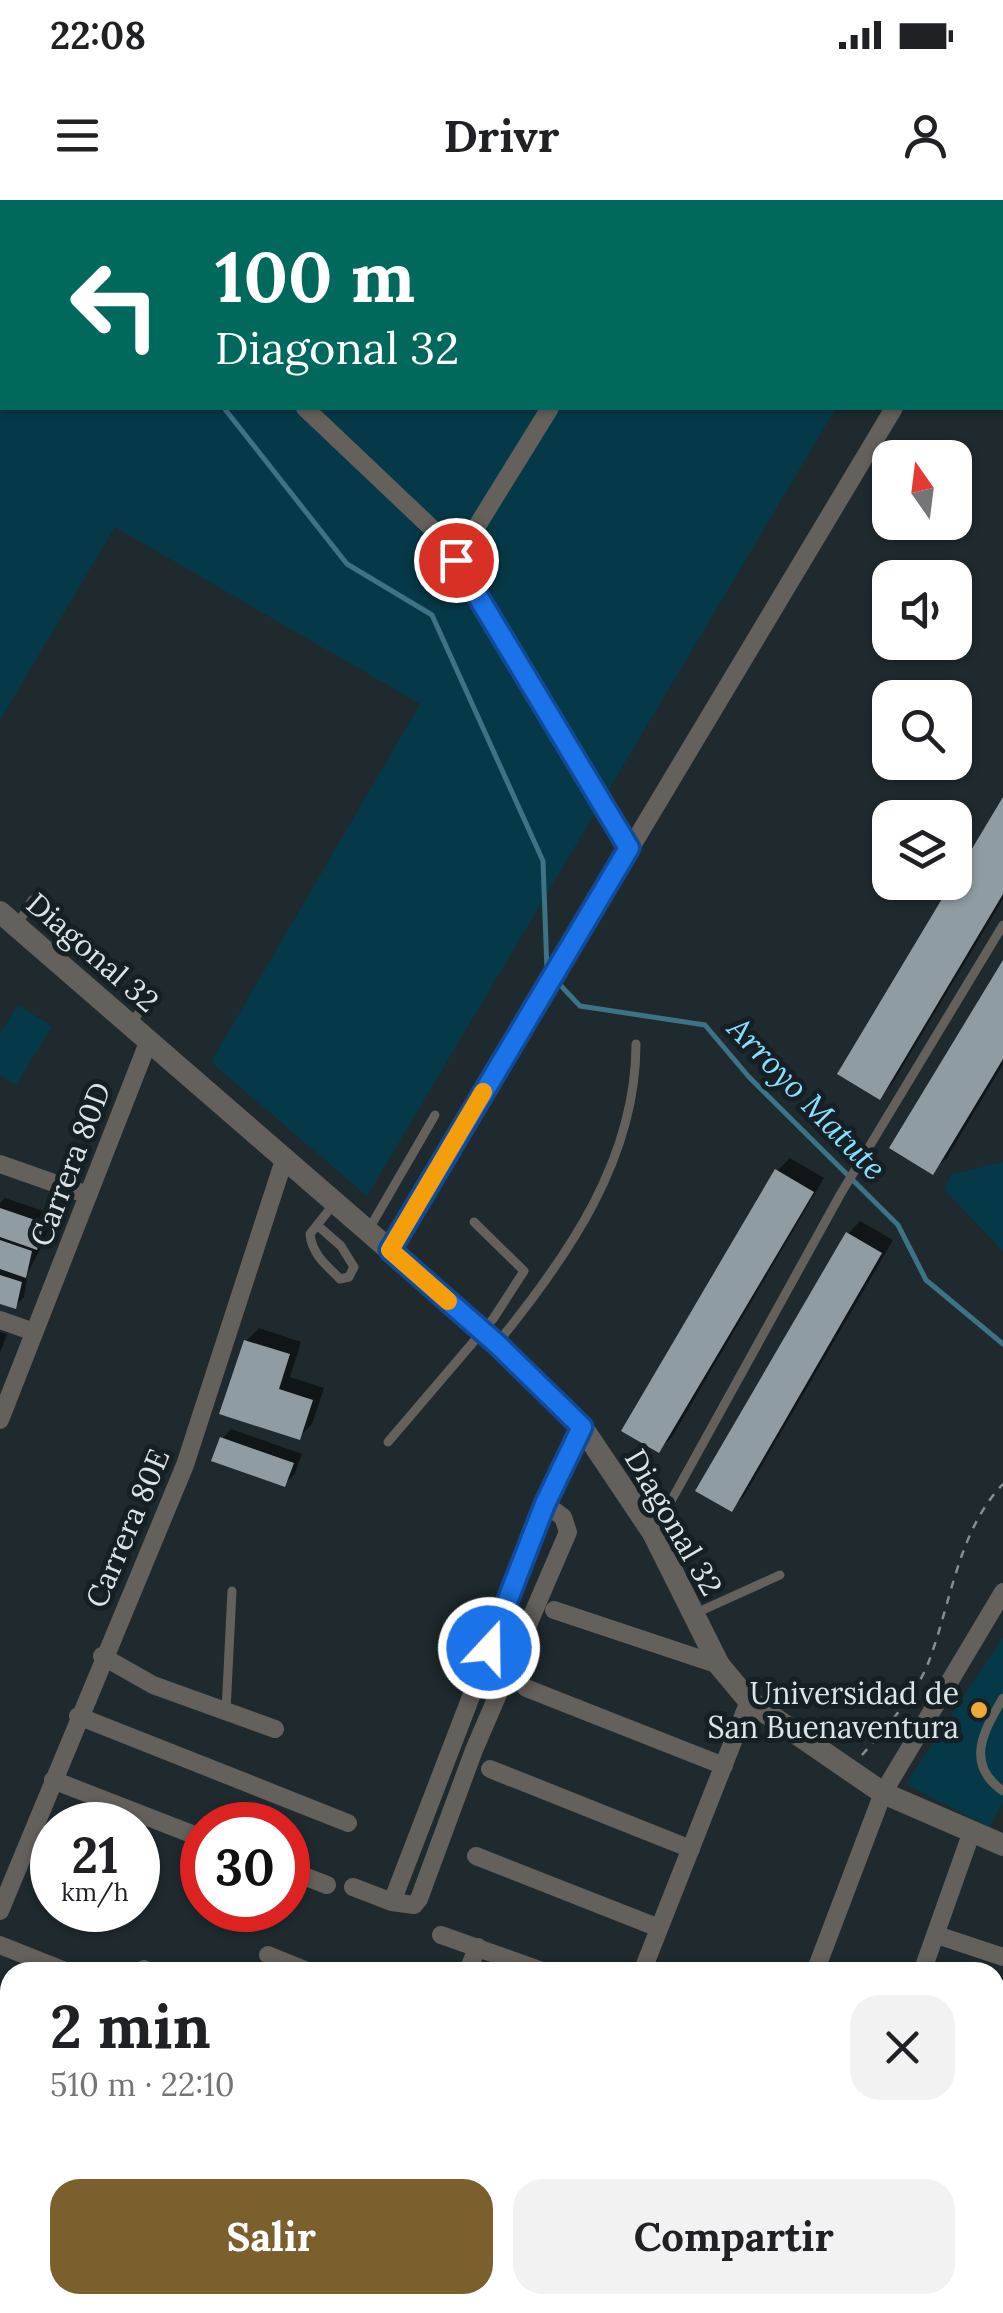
<!DOCTYPE html>
<html lang="es">
<head>
<meta charset="utf-8">
<style>
	:root { --surface:#fff; --page:#f2f2f2; --text:#202124; --muted:#757577; --accent:#7b5f2d }
	body { margin:0; font-family:Lora,serif; background:var(--page); color:var(--text); height:100vh; display:flex; flex-direction:column; font-size:38px; white-space:nowrap }
	* { box-sizing:border-box; margin:0 }
	p { font-size:32px; color:var(--muted) }
	.icon { flex:none; width:55px; height:55px; fill:none; stroke:currentColor; stroke-width:2; stroke-linecap:round; stroke-linejoin:round }
	.map { position:relative; flex:1; overflow:hidden }
	.sheet { position:absolute; left:0px; top:1762px; width:1005px; height:352px; display:flex; flex-direction:column; background:var(--surface); border-radius:30px 30px 0 0; box-shadow:0 2px 8px #0004 }
	.sheet>* { flex:none }
	.top-card { position:absolute; left:0px; top:0px; width:1005px; height:210px; box-shadow:0 2px 8px #0004; background:#00695c; color:#fff; overflow:hidden }
	.needle { width:65px; rotate:346deg }
	.controls { position:absolute; left:872px; top:240px; display:grid; gap:20px }
	.controls a { display:grid; place-items:center; width:100px; height:100px; border-radius:20px; background:var(--surface); box-shadow:0 2px 8px #0004; font-size:50px }
	.speed { position:absolute; left:30px; top:1602px; display:flex; gap:20px; font-size:50px; font-weight:700; text-align:center }
	.speed>* { display:grid; place-content:center; width:130px; height:130px; border-radius:50%; background:var(--surface); box-shadow:0 2px 8px #0004; line-height:1 }
	.speed small { font-size:25px; font-weight:400 }
	.speed .limit { border:15px solid #d22; background:#fff; color:#111 }
	.pin { position:absolute; display:grid; place-items:center; width:85px; height:85px; color:#fff; margin:-42px; border:5px solid #fff; border-radius:50%; box-shadow:0 2px 10px #0007 }
	.me { position:absolute; width:110px; margin:-55px; rotate:21deg; stroke-linejoin:round; filter:drop-shadow(0 0 8px #0008) }
	.turn { display:flex; align-items:center; gap:35px; height:210px; padding:0 50px; font-size:45px }
	.turn .icon { width:130px; height:130px; stroke-width:2.5 }
	.turn b { display:block; font-size:70px; line-height:85px }
	.round { display:grid; place-items:center; flex:none; width:105px; height:105px; border-radius:30px; background:var(--page) }
	.overview { display:flex; align-items:center; justify-content:space-between; height:170px; padding:0 50px }
	h1 { font-size:60px; font-weight:700; line-height:75px }
	.action { display:flex; gap:20px; margin-top:auto; padding:20px 50px }
	.action a { flex:1; height:115px; border-radius:30px; background:var(--accent); color:#fff; font-size:40px; font-weight:700; line-height:115px; text-align:center }
	.action a+a { background:var(--page); color:var(--text) }
	.status { display:flex; justify-content:space-between; align-items:center; height:70px; padding:0 50px; background:var(--surface); direction:ltr }
	.status svg { height:28px; fill:currentColor }
	header { display:flex; justify-content:space-between; align-items:center; height:130px; padding:0 50px; background:var(--surface); font-size:45px; font-weight:700 }
	.map>svg:first-child { display:block }
	.green { fill:#063947 }
	.shadow { fill:#0007 }
	.lines { fill:none; stroke-linecap:round; stroke-linejoin:round }
	.stream { stroke:#3d7385; stroke-width:5 }
	.building { fill:#8f9da2 }
	.path { stroke:#858e92; stroke-width:2.5; stroke-dasharray:8 8; stroke-linecap:butt }
	.service { stroke:#64605c; stroke-width:9 }
	.minor { stroke:#64605c; stroke-width:18 }
	.tertiary { stroke:#64605c; stroke-width:22 }
	.route-casing { stroke:#114b97; stroke-width:25 }
	.route { stroke:#1a73e8; stroke-width:18 }
	.slow { stroke:#f59e0b; stroke-width:18 }
	.poi-dot { fill:#ebaa39; stroke:#152024; stroke-width:4 }
	.labels { text-anchor:middle; dominant-baseline:central; stroke-width:10; stroke-linejoin:round; paint-order:stroke }
	.street-label { font-size:30px; fill:#dce4e7; stroke:#152024 }
	.poi-label { font-size:30px; fill:#dce4e7; stroke:#152024; text-anchor:end }
	.water-label { font-size:32px; font-style:italic; fill:#89e0ff; stroke:#152024 }
</style>
</head>
<body>
<div class="status"><b>22:08</b><svg viewBox="0 0 49 12"><path d="M0 12V9h3v3zM5 12V6h3v6zM10 12V3h3v9zM15 12V0h3v12zM26 1h20v11H26zM47 4h2v5h-2z"/></svg></div>
<header><svg class="icon" aria-label="menu" viewBox="0 0 24 24"><path d="M4 6h16M4 12h16M4 18h16"/></svg>Drivr<svg class="icon" aria-label="person" viewBox="0 0 24 24"><circle cx="12" cy="8" r="4"/><path d="M4 21q1-7 8-7t8 7"/></svg></header>
<div class="map">
<svg width="1003" height="2113" viewBox="0 0 1003 2113">
	<rect width="100%" height="100%" fill="#1e2a2e"/>
	<!-- green -->
	<g class="green">
		<path d="M0,0h1003v142l-1,-140h-1000v206h834l-469,788 -156,-134 209,-358 -305,-177 -115,193z"/>
		<path d="M18,805l34,21 -36,59 -16,-10v-41z"/>
		<path d="M1003,962v89l-59,-62 8,-15z"/>
		<path d="M1003,1437v165l-14,25 -83,-43z"/>
	</g>
	<!-- shadow -->
	<g class="shadow">
		<path d="M1003,602v97l-111,185 -12,12z"/>
		<path d="M1003,765v99l-57,95 -13,12z"/>
		<path d="M790,958l34,20 -152,259 -13,13 118,-279z"/>
		<path d="M5,998l47,16 -6,24 -18,34 -4,25 -9,9 -15,-5v-98z"/>
		<path d="M860,1021l33,19 -149,256 -13,13 117,-275z"/>
		<path d="M259,1128l42,14 -11,35 34,11 -12,36 -13,13 -53,-96z"/>
		<path d="M0,1132l7,2 -7,19z"/>
		<path d="M231,1229l71,25 -8,21 -10,9 -62,-45z"/>
		<path d="M121,2105h10l28,8h-43z"/>
		<path d="M192,2105h33l-3,8h-31z"/>
	</g>
	<g class="lines">
		<!-- stream -->
		<g class="stream">
			<path d="M26,0l3,2"/>
			<path d="M224,208l123,156 85,51 111,246 4,110 33,35 125,19 44,52 149,148 28,55 77,64"/>
		</g>
	</g>
	<!-- building -->
	<g class="building">
		<path d="M1003,597v97l-123,206 -43,-26z"/>
		<path d="M1003,760v99l-70,116 -44,-27z"/>
		<path d="M775,969l39,23 -155,261 -38,-22z"/>
		<path d="M0,1008l44,15 -7,27 -37,-13z"/>
		<path d="M846,1032l36,21 -150,259 -37,-21z"/>
		<path d="M0,1040l32,11 -6,27 -26,-9z"/>
		<path d="M0,1075l22,7 -6,27 -16,-5z"/>
		<path d="M244,1140l46,14 -11,35 34,11 -13,40 -81,-26z"/>
		<path d="M220,1237l74,26 -9,24 -74,-26z"/>
	</g>
	<g class="lines">
		<!-- path -->
		<g class="path">
			<path d="M862,1555c24,-28 54,-59 67,-94 22,-58 29,-130 74,-177"/>
			<path d="M869,2113l3,-8"/>
		</g>
		<!-- service -->
		<g class="service">
			<path d="M18,724l14,-24"/>
			<path d="M132,823l12,-18"/>
			<path d="M317,1025l24,21 13,21 -5,10 -9,2c-14,-14 -28,-25 -30,-45l23,-29"/>
			<path d="M369,1029l66,-114"/>
			<path d="M499,1141c69,-85 137,-182 137,-297"/>
			<path d="M388,1242l105,-123 31,-48 -50,-49"/>
			<path d="M655,1330l185,-335 163,-270"/>
			<path d="M696,1413l84,-38"/>
			<path d="M1003,1498c-19,32 -39,66 0,93"/>
			<path d="M226,1511l6,-120"/>
			<path d="M995,1906l8,5"/>
			<path d="M995,1971l8,-21"/>
		</g>
		<!-- minor -->
		<g class="minor">
			<path d="M119,0l3,2"/>
			<path d="M568,0l4,2"/>
			<path d="M465,2l1,-2"/>
			<path d="M675,2l1,-2"/>
			<path d="M1002,187h1"/>
			<path d="M305,208l136,129 188,311"/>
			<path d="M456,360l94,-152"/>
			<path d="M0,964l88,31"/>
			<path d="M390,1050l504,-842"/>
			<path d="M0,1120l34,12"/>
			<path d="M0,1220l149,-380"/>
			<path d="M554,1410l165,55"/>
			<path d="M102,1456l51,29 122,44"/>
			<path d="M526,1488l198,78"/>
			<path d="M78,1516l270,107"/>
			<path d="M490,1569l201,80"/>
			<path d="M53,1580l149,58"/>
			<path d="M476,1656l183,72"/>
			<path d="M138,1664l8,3"/>
			<path d="M288,1670l39,15"/>
			<path d="M353,1687l39,15 153,-398 37,-77"/>
			<path d="M392,1702l22,3 5,-6 55,-149 94,-218 -5,-15 -18,-13"/>
			<path d="M0,1711l185,-446 99,-305"/>
			<path d="M441,1735l104,37"/>
			<path d="M937,1735l66,22"/>
			<path d="M0,1745l68,27"/>
			<path d="M268,1755l42,17"/>
			<path d="M142,1772l2,-3"/>
			<path d="M467,1772l11,-25"/>
			<path d="M642,1772l107,-271"/>
			<path d="M815,1772l68,-179 120,-201"/>
			<path d="M922,1772l49,-138"/>
			<path d="M0,1795l10,4"/>
			<path d="M995,1813l8,3"/>
			<path d="M0,1904l10,4"/>
			<path d="M0,1969l10,4"/>
			<path d="M823,2105l21,8"/>
			<path d="M77,2113l3,-8"/>
			<path d="M175,2113l3,-8"/>
			<path d="M269,2113l3,-8"/>
			<path d="M319,2113l3,-8"/>
			<path d="M416,2113l4,-8"/>
			<path d="M797,2113l3,-8"/>
		</g>
		<!-- tertiary -->
		<path class="tertiary" d="M0,712l497,431 85,84 71,106 66,132 30,36 134,92 120,52"/>
	</g>
	<g class="lines">
		<!-- route casing -->
		<g class="route-casing">
			<path id="route" d="M456,360l173,288 -239,402 107,94 85,83 -37,77 -56,144"/>
		</g>
		<!-- route -->
		<use href="#route" class="route"/>
		<!-- slow -->
		<path class="slow" d="M448,1101l-58,-51 93,-158"/>
	</g>
	<!-- markers -->
	<circle class="poi-dot" cx="979" cy="1510" r="10"/>
	<g class="labels">
		<!-- street labels -->
		<g class="street-label">
			<text transform="translate(93 752) rotate(41)">Diagonal 32</text>
			<text transform="translate(70 964) rotate(-69)">Carrera 80D</text>
			<text transform="translate(674 1322) rotate(60)">Diagonal 32</text>
			<text transform="translate(127 1328) rotate(-67)">Carrera 80E</text>
		</g>
		<!-- poi labels -->
		<g class="poi-label">
			<text x="959" y="1493">Universidad de<tspan x="959" dy="34">San Buenaventura</tspan></text>
		</g>
		<!-- water labels -->
		<g class="water-label">
			<text transform="translate(807 898) rotate(46)">Arroyo Matute</text>
		</g>
	</g>
</svg>
<div class="controls">
<a><svg class="needle" viewBox="-14 -14 28 28"><path d="M0-13l5 13h-10z" fill="#e53935"/><path d="M0 13l5-13h-10z" fill="#757577"/></svg></a>
<a><svg class="icon" aria-label="sound" viewBox="0 0 24 24"><path d="M4 9h4l5-4v14l-5-4H4zM17 9q2 3 0 6"/></svg></a>
<a><svg class="icon" aria-label="search" viewBox="0 0 24 24"><circle cx="10" cy="10" r="6"/><path d="M15 15l6 6"/></svg></a>
<a><svg class="icon" aria-label="layers" viewBox="0 0 24 24"><path d="M12 4l9 5-9 5-9-5zM3 14l9 5 9-5"/></svg></a>
</div>
<div class="speed"><div>21<small>km/h</small></div><div class="limit">30</div></div>
<div class="pin" style="left:456px;top:360px;background:#d93025"><svg class="icon" aria-label="arrive" viewBox="0 0 24 24"><path d="M6 21V4h12l-3 4 3 4H6"/></svg></div>
<svg class="me" style="left:489px;top:1448px" viewBox="-20 -20 40 40"><circle r="17" fill="#1a73e8" stroke="#fff" stroke-width="3"/><path d="M0-11L8 9 0 5-8 9z" fill="#fff"/></svg>
<div class="top-card">
<div class="turn"><svg class="icon" aria-label="left" viewBox="0 0 24 24"><path d="M17 20v-9H6M10 6l-5 5 5 5"/></svg><div><b>100 m</b>Diagonal 32</div></div>
</div>
<section class="sheet">
<div class="overview"><div><h1>2 min</h1><p>510 m · 22:10</p></div><a class="round"><svg class="icon" aria-label="close" viewBox="0 0 24 24"><path d="M6 6l12 12M18 6L6 18"/></svg></a></div>
<div class="action"><a>Salir</a><a>Compartir</a></div>
</section>
</div>
</body>
</html>
